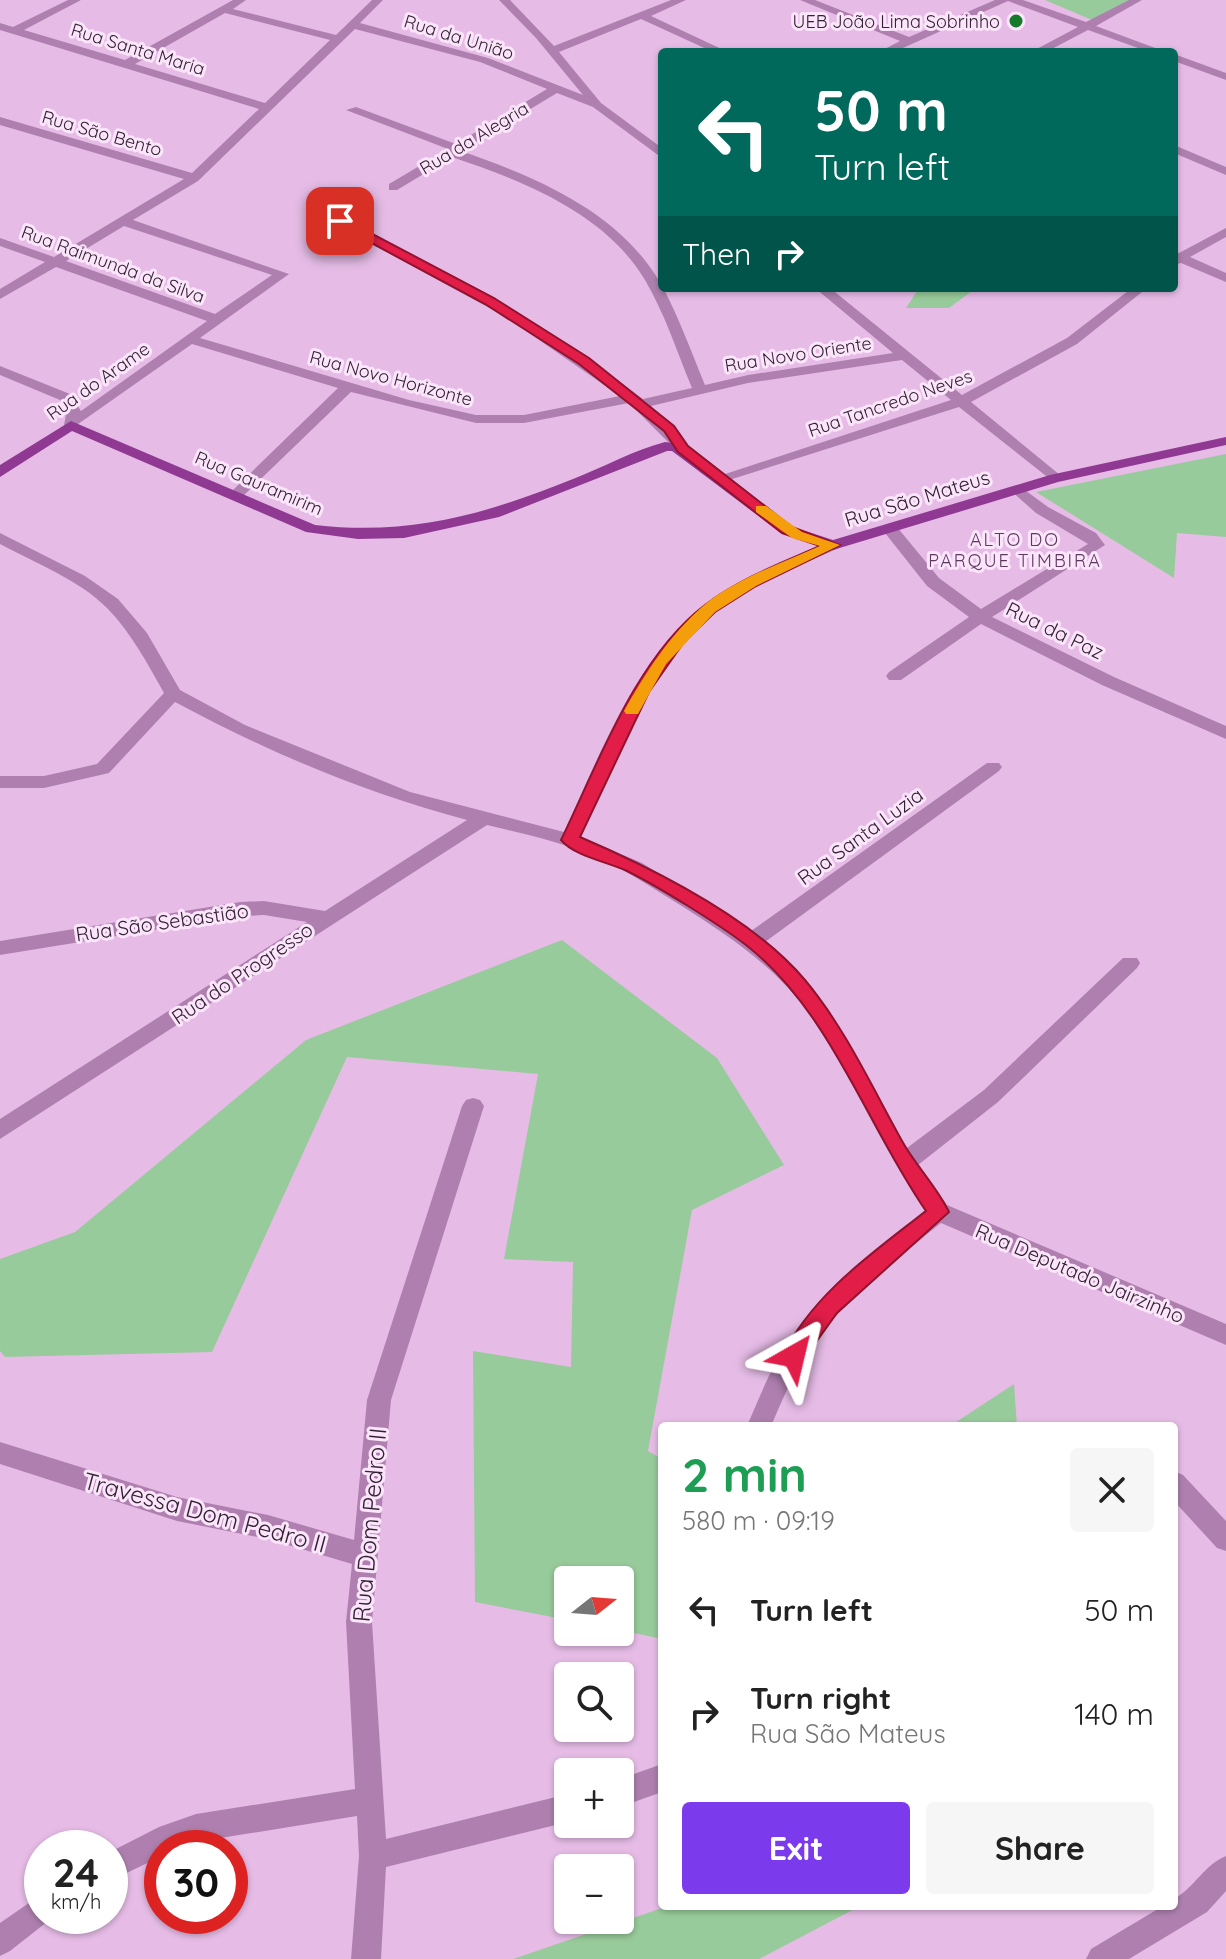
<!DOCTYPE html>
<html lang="en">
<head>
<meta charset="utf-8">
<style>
	:root { --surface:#fff; --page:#f6f6f6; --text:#222; --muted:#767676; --accent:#7c3aed }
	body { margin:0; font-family:Quicksand,sans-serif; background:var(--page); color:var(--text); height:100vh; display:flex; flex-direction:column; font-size:30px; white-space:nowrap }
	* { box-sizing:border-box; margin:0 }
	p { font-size:26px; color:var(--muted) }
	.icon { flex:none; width:44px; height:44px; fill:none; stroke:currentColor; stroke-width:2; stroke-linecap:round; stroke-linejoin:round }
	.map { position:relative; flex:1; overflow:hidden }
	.sheet { position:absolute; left:658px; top:1422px; width:520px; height:488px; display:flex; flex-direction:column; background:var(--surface); border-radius:8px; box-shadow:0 2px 6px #0004 }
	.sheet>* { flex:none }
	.guide { position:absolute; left:658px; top:48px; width:520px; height:244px; border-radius:8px; box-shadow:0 2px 6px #0004; background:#00695c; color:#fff; overflow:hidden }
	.needle { width:52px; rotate:73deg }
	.fabs { position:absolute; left:554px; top:1566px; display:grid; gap:16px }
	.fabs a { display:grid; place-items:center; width:80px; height:80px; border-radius:8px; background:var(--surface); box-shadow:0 2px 6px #0004; font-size:40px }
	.speed { position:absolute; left:24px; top:1830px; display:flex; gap:16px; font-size:40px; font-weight:700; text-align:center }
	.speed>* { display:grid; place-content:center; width:104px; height:104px; border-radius:50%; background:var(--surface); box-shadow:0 2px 6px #0004; line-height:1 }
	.speed small { font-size:20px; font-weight:400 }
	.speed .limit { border:12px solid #d22; background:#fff; color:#111 }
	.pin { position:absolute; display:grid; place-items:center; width:68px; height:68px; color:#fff; margin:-34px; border-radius:16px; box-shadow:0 4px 12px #0006 }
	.me { position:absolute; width:88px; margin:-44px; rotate:37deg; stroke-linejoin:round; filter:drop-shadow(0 0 6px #0008) }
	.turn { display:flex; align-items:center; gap:28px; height:168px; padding:0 24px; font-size:36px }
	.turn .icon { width:104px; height:104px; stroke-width:2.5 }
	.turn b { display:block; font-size:56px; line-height:68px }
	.then { display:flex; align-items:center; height:76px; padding:0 24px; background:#0003; gap:16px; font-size:30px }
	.round { display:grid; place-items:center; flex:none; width:84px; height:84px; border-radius:8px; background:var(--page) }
	.overview { display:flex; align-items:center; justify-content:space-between; height:136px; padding:0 24px }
	h1 { font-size:48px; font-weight:700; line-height:60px; color:#1e9e55 }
	.action { display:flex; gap:16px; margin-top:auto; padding:16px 24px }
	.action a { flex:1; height:92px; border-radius:8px; background:var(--accent); color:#fff; font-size:32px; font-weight:700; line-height:92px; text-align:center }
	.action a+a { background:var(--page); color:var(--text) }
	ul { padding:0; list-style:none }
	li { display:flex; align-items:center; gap:24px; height:104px; padding:0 24px }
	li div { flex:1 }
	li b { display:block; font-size:30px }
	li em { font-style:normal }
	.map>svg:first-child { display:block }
	.green { fill:#98cb9b }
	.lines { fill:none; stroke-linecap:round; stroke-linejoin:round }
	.minor { fill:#af80af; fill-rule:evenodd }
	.major { fill:#903993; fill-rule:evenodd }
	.route { fill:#e11d48; stroke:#92132f; stroke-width:2 }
	.slow { fill:#f59e0b }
	.poi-dot { fill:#167a2c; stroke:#fbe5fa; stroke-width:3 }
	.labels { text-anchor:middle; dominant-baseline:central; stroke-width:6; stroke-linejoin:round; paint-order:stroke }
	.far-poi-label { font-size:18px; fill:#322233; stroke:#fbe5fa; text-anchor:end }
	.far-street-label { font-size:18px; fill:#322233; stroke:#fbe5fa }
	.far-neighbourhood-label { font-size:18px; letter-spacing:2px; fill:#5d395e; stroke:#fbe5fa }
	.street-label { font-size:20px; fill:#322233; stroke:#fbe5fa }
	.near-street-label { font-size:24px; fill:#322233; stroke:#fbe5fa }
</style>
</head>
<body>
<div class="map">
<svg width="1226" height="1959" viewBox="0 0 1226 1959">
	<rect width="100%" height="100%" fill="#e6bce6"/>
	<!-- green -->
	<g class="green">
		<path d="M1045,0h91l-44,20z"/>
		<path d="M919,288h57l-27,20h-43z"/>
		<path d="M1226,454v83l-49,-4 -3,45 -138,-86z"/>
		<path d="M562,940l155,118 67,107 -92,45 -44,241 14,8v180l-42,-9v-50h-52v40l-93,-18 -2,-251 98,16 2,-105 -69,-3 34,-185 -191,-17 -135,295 -207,5 -5,-6v-92l75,-27 231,-192z"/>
		<path d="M1014,1384l3,42h-67z"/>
		<path d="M668,1906h192l-101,53h-246z"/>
	</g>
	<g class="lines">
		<!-- minor -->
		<g class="minor">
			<path d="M68,0h13l-57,30 101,30 108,-60h13l-13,9 103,26 36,-35h11l-23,23 128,35 95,37 -47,-57 -37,-38h11l44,46 117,-46h15l-35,16 77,36h-15l-72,-33 -82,33 42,51 61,45v10l-69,-51 -36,-14 -96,58c75,26 158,60 200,133 17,31 30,67 44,101l43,-10 145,-22 -78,-65h15l132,107 105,-57 65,-50h15l-70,56 -106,58 89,73 3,3 -8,5 -96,-76 -233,74h-10l-3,-3 238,-78 -49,-40 -154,23 -97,23 39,43 -7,4 -5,-1 -49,-49 -105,20h-48l-125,-31 -109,105h-10v-6l106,-103 -146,-44 -121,85 -7,-4 3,-15 -7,-10 -60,-25v-9l70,28 11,17 126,-90 -151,-54 -56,32v-10l45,-27 -45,-16v-8l54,19 130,-78 -184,-54v-8l192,56 67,-64 -259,-79v-7l13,4zM225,13l105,27 -65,63 -130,-39zM355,29l125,33 67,27 -91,55 -100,-37 -10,3 102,39 -59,35v6h8l55,-33c71,24 153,56 193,123 20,34 32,72 47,108l-49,11 -62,-46 -65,-42 -176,-94 -6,4 1,3 171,93 114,79 -96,19h-48l-67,-15 -209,-62 89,-64 -156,-54 65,-39zM124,226l148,49 -57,39 -149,-53z"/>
			<path d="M800,0h15l94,37 86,-37h28l63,22 43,-22h13l-46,26 70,26h-17l-61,-22 -42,22h-15l47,-25 -70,-26 -114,51h-15l21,-11z"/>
			<path d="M1174,54l52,19v7l-52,-19z"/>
			<path d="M1174,145l52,22v8l-52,-22z"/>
			<path d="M1226,228v9l-36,20 36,16v9l-45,-19 -7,2v-14l5,2z"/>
			<path d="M1018,485l30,22 48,26 9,12 -113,72 122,60 112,49v13l-124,-54 -121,-61 -80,56h-12l-3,-4 3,-4 80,-55 -42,-31 -42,-53v-6h12l42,51 42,31 107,-65 -52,-31 -26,-23z"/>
			<path d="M0,533l85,43 33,23 29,34 33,57 65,35 165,67 154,40c39,-83 75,-184 154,-237 34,-23 72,-37 109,-53h12v6c-37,17 -77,31 -110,54 -78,54 -111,153 -148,235l61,26 109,68 236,-168h12l3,4 -3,4 -234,171 38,35 26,33 78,138 77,-58 139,-132h14l3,5 -3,5 -139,134 -80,63 29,40 279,119v21l-285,-122c-47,38 -100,79 -134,130 -15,23 -25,48 -36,73h-24c12,-28 24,-58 40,-83 35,-53 90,-94 138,-133 -42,-60 -70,-128 -111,-189 -35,-53 -85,-85 -137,-118 -26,-16 -51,-33 -79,-45 -36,-16 -74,-24 -111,-33l-487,314v-20l307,-197 -43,-7 -24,1 -240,39v-14l240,-39 24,-1 61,10 142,-91c-102,-27 -199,-68 -292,-118l-66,71 -65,15h-44v-12h44l53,-12 67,-71c-17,-30 -32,-59 -56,-84 -28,-29 -73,-46 -108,-65z"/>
			<path d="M473,1098l7,2 4,6 -93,294 -19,222 14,217 182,-45v28l-182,45 -5,92h-30l8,-103 -2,-40 -161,26 -18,6h-16v8l-52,25v-29l49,-25 37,-13 159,-25 -9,-167 6,-58 -84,-25 -91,-18 -177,-57v-22l177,55 91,18 86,25 13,-140 95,-294 4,-6z"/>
			<path d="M1174,1471l9,4 43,46v30l-9,-3 -43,-47z"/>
			<path d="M662,1764v28l-42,15v-28z"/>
			<path d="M1226,1856v35l-19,21 -78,47h-43l5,-10 72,-43h11v-7c20,-11 31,-35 52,-43z"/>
			<path d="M42,1894v22l10,2 -42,33 -10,5v-33z"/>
		</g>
		<!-- major -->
		<path class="major" d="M71,421l244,104c96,11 171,-11 258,-46 31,-12 61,-29 92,-37l16,2 112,83 40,13 217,-65 176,-38v8l-168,37 -225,68 -52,-17 -109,-82h-5l-168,66 -95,21 -46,1 -52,-7 -234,-101 -72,46v-12z"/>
	</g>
	<!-- route -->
	<path class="route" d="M336,219h8l150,79 95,60 85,68 14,20 104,81 48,18 -84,41 -41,26 -31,30 -35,50 -69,145c72,31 174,82 225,143 40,48 67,107 97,161 14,25 35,46 47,71l-112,101 -36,50 -7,2 -8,-2 -3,-7c28,-61 92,-105 143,-145 -60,-87 -95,-199 -180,-266 -29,-22 -87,-58 -119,-74 -19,-9 -53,-15 -66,-31 37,-76 75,-183 144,-235 34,-26 77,-42 115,-59l-38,-13 -104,-81 -14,-21 -85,-67 -94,-60 -149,-80z"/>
	<!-- slow -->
	<path class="slow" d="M756,506h10l36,26 38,13 -84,41 -41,26 -49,52 -28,50h-12l-2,-3c22,-39 45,-75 79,-105 32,-27 79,-43 117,-60l-28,-8 -36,-26z"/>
	<!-- markers -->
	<circle class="poi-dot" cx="1016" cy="21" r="8"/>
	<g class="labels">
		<!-- far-poi labels -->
		<g class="far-poi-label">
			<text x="1000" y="21">UEB João Lima Sobrinho</text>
		</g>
		<!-- far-street labels -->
		<g class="far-street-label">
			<text transform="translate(459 37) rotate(17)">Rua da União</text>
			<text transform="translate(138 49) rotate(17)">Rua Santa Maria</text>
			<text transform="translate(102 133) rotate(16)">Rua São Bento</text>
			<text transform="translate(474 138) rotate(-31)">Rua da Alegria</text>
			<text transform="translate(113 264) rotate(20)">Rua Raimunda da Silva</text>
			<text transform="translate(798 354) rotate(-9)">Rua Novo Oriente</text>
			<text transform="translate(391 378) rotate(15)">Rua Novo Horizonte</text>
			<text transform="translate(98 381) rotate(-35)">Rua do Arame</text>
			<text transform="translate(890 403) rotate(-19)">Rua Tancredo Neves</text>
			<text transform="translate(259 483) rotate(23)">Rua Gauramirim</text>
		</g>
		<!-- far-neighbourhood labels -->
		<g class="far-neighbourhood-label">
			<text x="1015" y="539">ALTO DO<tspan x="1015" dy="21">PARQUE TIMBIRA</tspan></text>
		</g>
		<!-- street labels -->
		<g class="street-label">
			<text transform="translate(917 498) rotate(-17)">Rua São Mateus</text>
			<text transform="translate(1055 630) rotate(26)">Rua da Paz</text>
			<text transform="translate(860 836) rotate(-36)">Rua Santa Luzia</text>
			<text transform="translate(162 922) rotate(-8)">Rua São Sebastião</text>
			<text transform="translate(242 973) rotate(-34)">Rua do Progresso</text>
			<text transform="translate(1080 1273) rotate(23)">Rua Deputado Jairzinho</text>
		</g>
		<!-- near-street labels -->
		<g class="near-street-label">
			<text transform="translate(205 1512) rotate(15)">Travessa Dom Pedro II</text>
			<text transform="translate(369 1525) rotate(-85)">Rua Dom Pedro II</text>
		</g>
	</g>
</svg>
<div class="fabs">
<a><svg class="needle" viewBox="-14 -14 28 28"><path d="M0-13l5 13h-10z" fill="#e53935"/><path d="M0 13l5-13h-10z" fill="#767676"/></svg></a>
<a><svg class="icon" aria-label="search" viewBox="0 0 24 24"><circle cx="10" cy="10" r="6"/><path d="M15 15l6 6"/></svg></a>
<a>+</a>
<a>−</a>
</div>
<div class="speed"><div>24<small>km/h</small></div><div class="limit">30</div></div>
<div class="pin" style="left:340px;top:221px;background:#d93025"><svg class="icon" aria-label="arrive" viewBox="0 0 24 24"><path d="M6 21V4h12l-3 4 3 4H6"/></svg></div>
<svg class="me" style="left:794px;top:1356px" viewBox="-20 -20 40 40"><path d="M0-17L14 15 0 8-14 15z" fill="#e11d48" stroke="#fff" stroke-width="4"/></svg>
<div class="guide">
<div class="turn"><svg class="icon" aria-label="left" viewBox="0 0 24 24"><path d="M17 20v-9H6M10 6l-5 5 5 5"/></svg><div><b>50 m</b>Turn left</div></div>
<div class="then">Then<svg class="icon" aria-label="right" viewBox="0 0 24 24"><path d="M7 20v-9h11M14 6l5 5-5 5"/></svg></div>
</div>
<section class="sheet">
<div class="overview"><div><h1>2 min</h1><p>580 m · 09:19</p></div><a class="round"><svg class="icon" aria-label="close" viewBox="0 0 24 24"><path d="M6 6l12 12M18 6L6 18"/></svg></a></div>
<ul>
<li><svg class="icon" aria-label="left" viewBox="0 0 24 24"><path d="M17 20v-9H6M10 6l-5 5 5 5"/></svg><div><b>Turn left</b></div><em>50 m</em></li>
<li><svg class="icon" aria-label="right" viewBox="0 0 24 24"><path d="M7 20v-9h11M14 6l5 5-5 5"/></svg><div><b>Turn right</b><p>Rua São Mateus</p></div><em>140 m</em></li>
</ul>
<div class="action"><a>Exit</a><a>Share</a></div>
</section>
</div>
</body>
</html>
